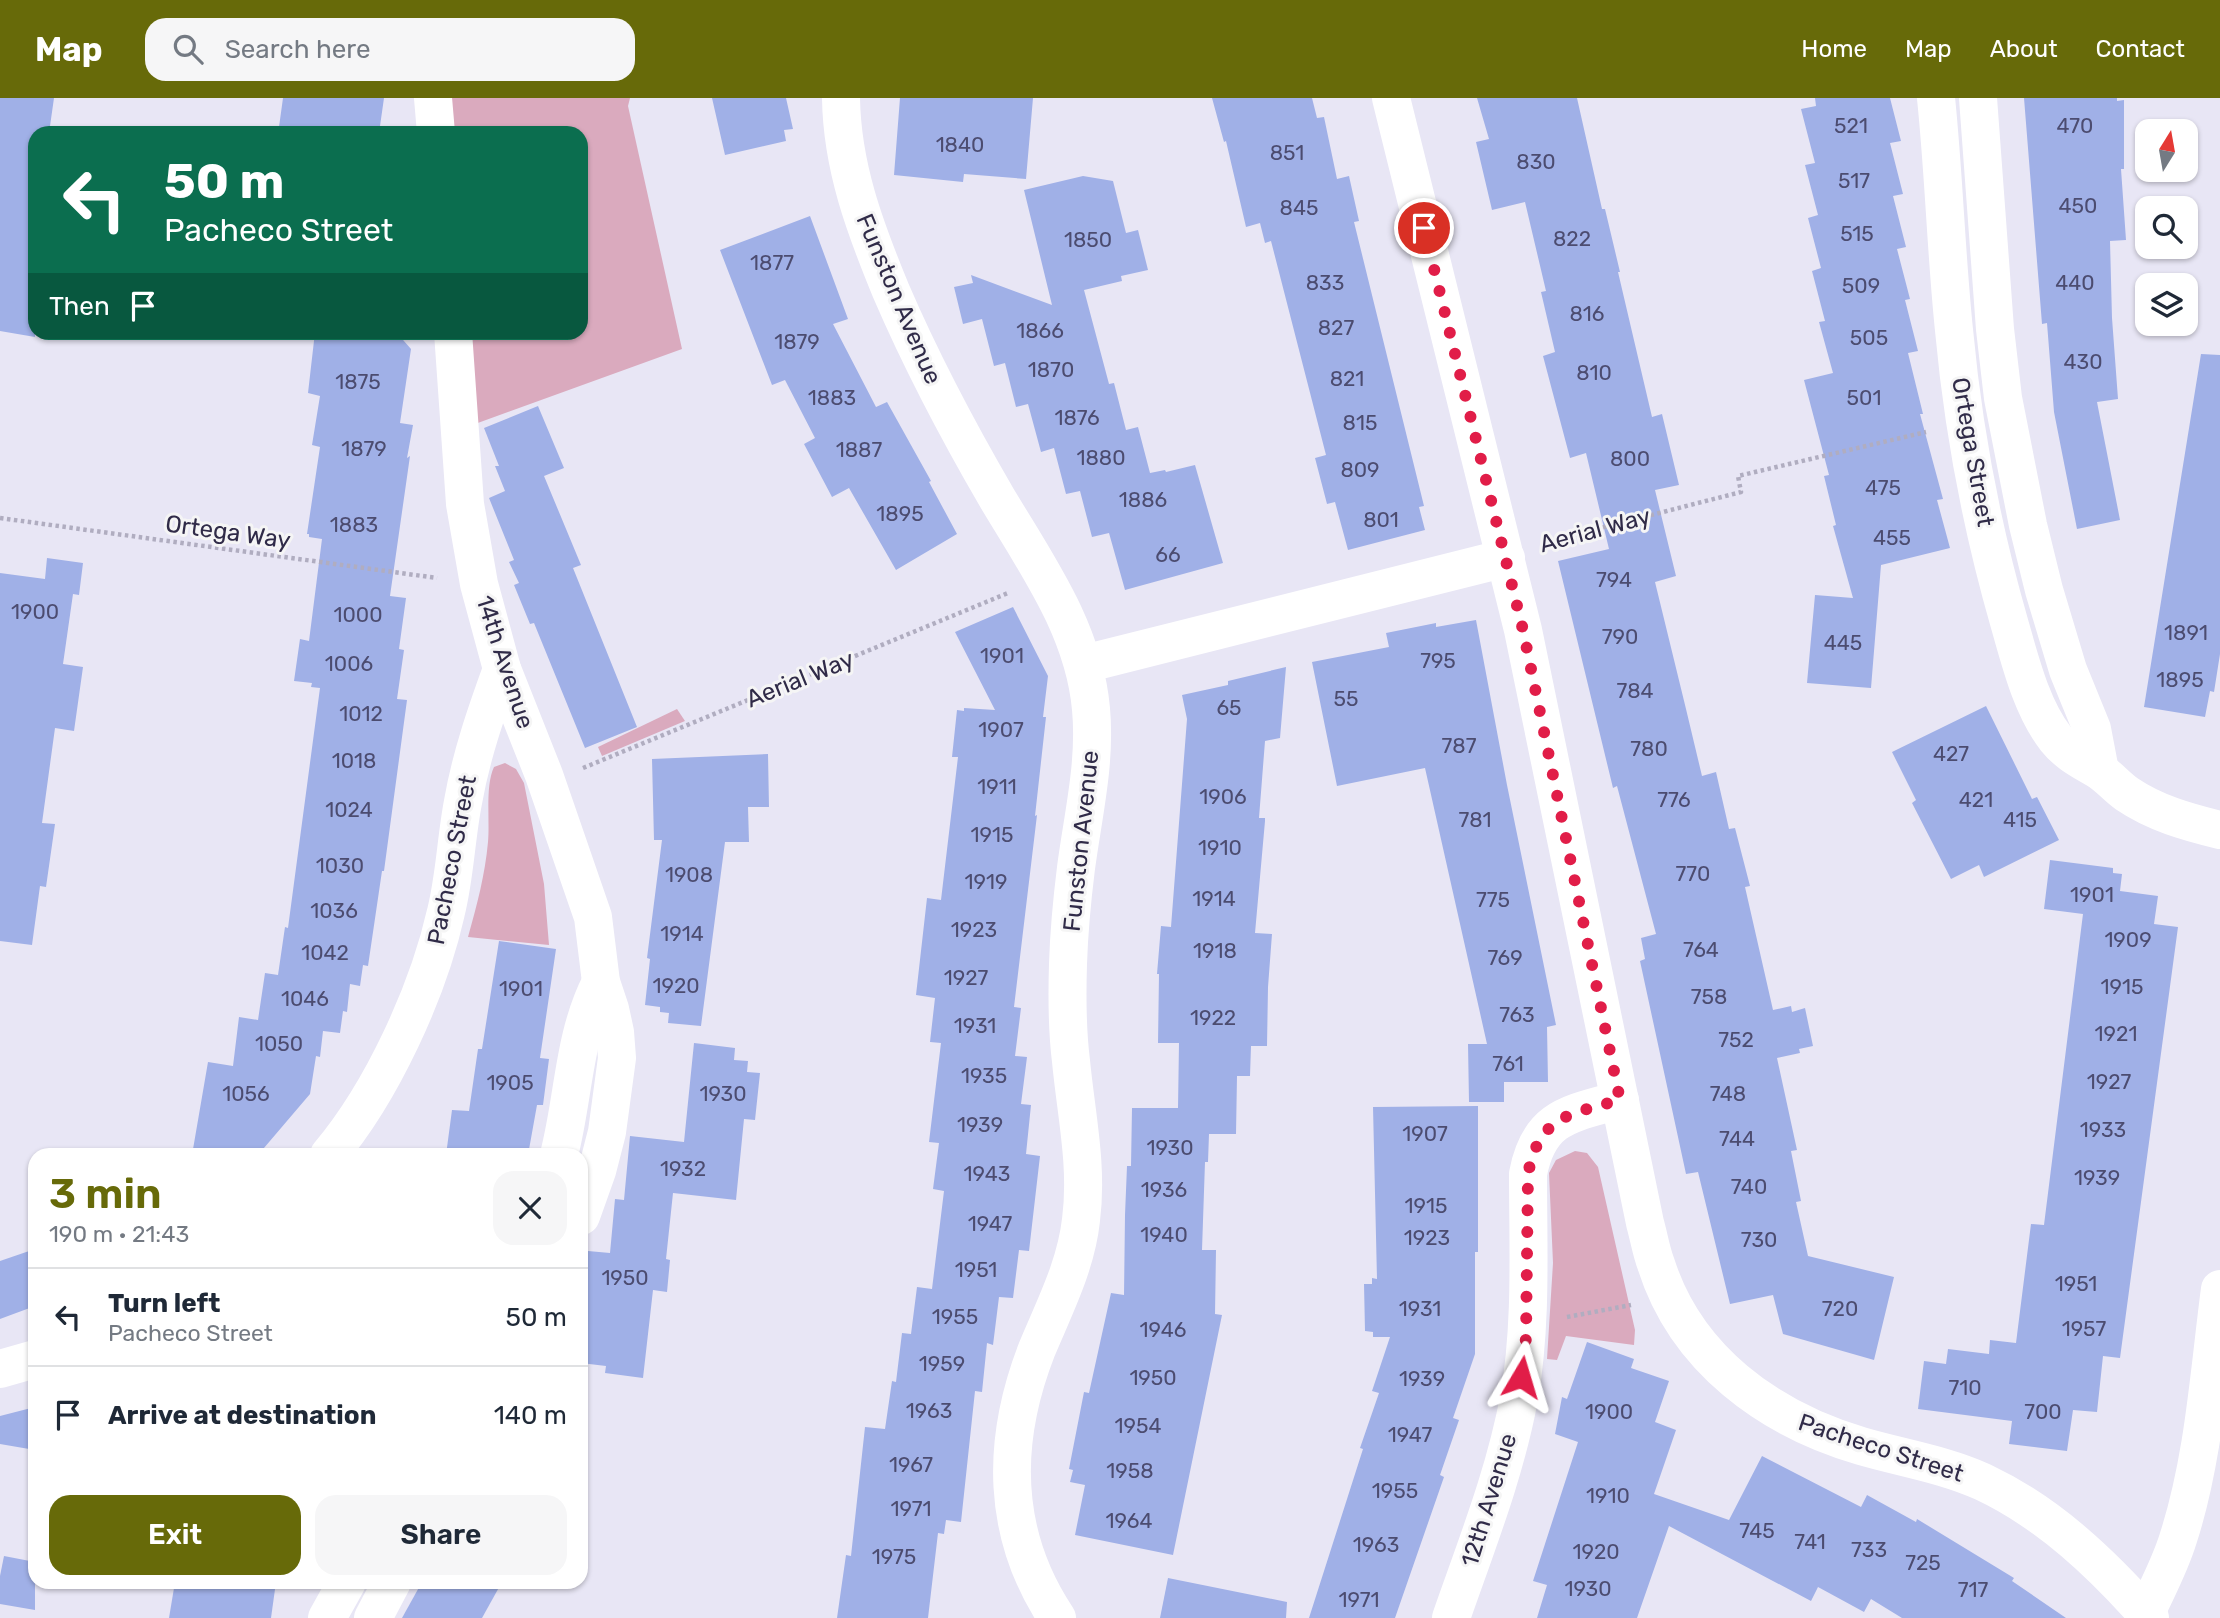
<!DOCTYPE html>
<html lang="en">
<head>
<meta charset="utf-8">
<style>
	:root { --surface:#fff; --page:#f6f6f7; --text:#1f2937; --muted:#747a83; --line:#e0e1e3; --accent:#676a09 }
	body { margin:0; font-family:Rubik,sans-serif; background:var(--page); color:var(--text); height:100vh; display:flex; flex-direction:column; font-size:26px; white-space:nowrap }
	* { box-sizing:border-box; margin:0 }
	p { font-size:23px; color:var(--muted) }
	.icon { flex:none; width:38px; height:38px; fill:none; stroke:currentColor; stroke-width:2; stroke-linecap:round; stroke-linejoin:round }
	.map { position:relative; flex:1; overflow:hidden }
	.drawer { position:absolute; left:28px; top:1050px; width:560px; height:441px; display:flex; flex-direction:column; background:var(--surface); border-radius:21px; box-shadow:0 2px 5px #0004 }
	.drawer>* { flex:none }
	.top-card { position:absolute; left:28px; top:28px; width:560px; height:214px; border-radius:21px; box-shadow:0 2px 5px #0004; background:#0b6e4f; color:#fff; overflow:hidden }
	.needle { width:46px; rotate:11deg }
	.fabs { position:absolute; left:2135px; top:21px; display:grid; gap:14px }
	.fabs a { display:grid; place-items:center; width:63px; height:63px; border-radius:14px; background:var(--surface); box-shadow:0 2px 5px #0004; font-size:35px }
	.pin { position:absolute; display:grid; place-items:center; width:60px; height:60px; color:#fff; margin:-30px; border:4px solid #fff; border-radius:50%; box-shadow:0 2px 7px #0007 }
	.me { position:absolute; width:77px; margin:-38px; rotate:7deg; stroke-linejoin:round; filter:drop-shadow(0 0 5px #0008) }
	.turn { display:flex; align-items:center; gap:24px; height:147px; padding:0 21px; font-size:32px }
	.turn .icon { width:91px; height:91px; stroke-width:2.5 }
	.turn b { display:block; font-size:49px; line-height:60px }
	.then { display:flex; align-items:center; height:66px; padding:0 21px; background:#0003; gap:14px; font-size:26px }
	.round { display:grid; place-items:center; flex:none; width:74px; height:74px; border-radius:21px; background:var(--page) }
	.head { display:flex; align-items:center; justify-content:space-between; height:119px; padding:0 21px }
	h1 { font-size:42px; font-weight:600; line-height:52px; color:var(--accent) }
	.cta { display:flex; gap:14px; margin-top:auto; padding:14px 21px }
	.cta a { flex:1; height:80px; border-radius:21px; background:var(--accent); color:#fff; font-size:28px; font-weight:600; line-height:80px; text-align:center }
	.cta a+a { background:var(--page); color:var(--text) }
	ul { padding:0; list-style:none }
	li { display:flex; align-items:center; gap:21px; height:98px; padding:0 21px; border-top:2px solid var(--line) }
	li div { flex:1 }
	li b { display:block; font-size:26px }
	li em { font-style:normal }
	header { display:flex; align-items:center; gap:42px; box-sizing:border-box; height:98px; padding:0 35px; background:var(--accent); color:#fff }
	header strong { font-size:33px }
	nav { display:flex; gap:38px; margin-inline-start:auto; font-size:24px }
	.search { width:490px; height:63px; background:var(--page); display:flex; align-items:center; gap:18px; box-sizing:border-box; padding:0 24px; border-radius:21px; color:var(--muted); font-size:26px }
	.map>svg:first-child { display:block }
	.green { fill:#daaabe }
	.building { fill:#a0b0e7 }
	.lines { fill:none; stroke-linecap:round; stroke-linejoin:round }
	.path { stroke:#b0adc0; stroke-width:4.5; stroke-dasharray:3.5 3.5; stroke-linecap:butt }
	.minor { stroke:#fff; stroke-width:38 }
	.route { stroke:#e11d48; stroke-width:12; stroke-dasharray:0 21.6 }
	.labels { text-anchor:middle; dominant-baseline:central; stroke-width:6; stroke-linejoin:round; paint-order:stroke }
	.number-label { font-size:21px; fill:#4c4c70 }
	.street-label { font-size:24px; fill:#302b48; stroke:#f5f5f5 }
</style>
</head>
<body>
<header>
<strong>Map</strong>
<div class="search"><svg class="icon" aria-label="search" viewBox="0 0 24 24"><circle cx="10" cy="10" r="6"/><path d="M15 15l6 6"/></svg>Search here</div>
<nav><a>Home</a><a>Map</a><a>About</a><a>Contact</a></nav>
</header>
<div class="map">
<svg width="2220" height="1520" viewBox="0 0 2220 1520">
	<rect width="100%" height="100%" fill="#e8e6f5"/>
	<!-- green -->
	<g class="green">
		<path d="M450,0h180l-2,8 54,243 -207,75 -7,-91 113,-1v-199h-129z"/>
		<path d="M677,611l8,12 -83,35 -4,-9z"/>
		<path d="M505,665l11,6 8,14 20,101 5,61 -81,-8c9,-32 17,-62 20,-95 2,-22 -3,-56 6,-75z"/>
		<path d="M1575,1053l12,2 11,14 37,163 -1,15 -68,-9 -9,24 -10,-1 6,-96 -4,-90 7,-13z"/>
	</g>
	<!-- building -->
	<g class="building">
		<path d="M0,0h54l-5,35h-14v204l-35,-6z"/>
		<path d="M283,0h101l-5,35h-90l1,-4 -11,-2z"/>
		<path d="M712,0h74l7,31 -9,1 2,11 -61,14z"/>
		<path d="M900,0h133l-7,81 -62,-5 -1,8 -69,-7z"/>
		<path d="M1212,0h100l5,20 7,-1 13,62 12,-3 10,45 -5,1 70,284 -5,1 6,23 -77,20 -13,-48 -8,2 -12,-46 11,-3 -55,-214 -6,2 -5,-20 -14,4 -20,-86 -2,1z"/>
		<path d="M1477,0h100l25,111h3l15,63h-2l34,145 10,-3 17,71 -24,5 21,86 -21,6 31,127 16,67 14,-4 13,57 6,-1 15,58 -5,1 28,123 18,-4 1,6 13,-4 8,38 -14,3 1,4 -23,5 20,92 -6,1 10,50 -5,1 12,54 86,21 -20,83 -91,-26 -10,-39 -43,9 -32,-132 -12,2 -46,-213 5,-2 -4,-21 15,-4 -39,-148 -4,2 -55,-227 51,-12 -23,-96 -16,5 -27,-102 12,-4 -14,-60 5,-1 -21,-89 -33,8 -16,-68 13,-3z"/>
		<path d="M1815,0h75l11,43 -11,2 13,51 -10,2 13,51 -9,2 13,50 -5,1 13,51 -10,2 15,61h-3l23,85 -6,1 13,48 -69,17 -10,123 -64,-5 8,-88 38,3 -20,-72 3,-1 -12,-49 5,-1 -25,-95 29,-7 -14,-51 6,-1 -13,-50 9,-3 -13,-50 10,-3 -13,-50 10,-2 -14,-54 15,-3z"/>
		<path d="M2024,0h93v3l7,-1v69h-3l5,71 -16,1 2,77 6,81 -21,3 23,118 -43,9 -23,-117 -7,-89 -5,1z"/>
		<path d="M1083,78l30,5 13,52 12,-3 10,40 -27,6 1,5 -38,9 25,94 5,-1 12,47 12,-3 12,46 15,-3 1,2 29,-7 28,98 -98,27 -16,-57 -17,4 -12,-46 -14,3 -12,-46 -13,4 -13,-48 -12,3 -11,-44 -11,3 -12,-47 -19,5 -9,-37 19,-4 -2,-8 81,30 -28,-115z"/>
		<path d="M810,118l38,103 -15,5 43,83 11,-5 44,79 -2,1 28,52 -61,36 -47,-82 -17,9 -28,-53 11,-6 -30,-58 -13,5 -52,-135z"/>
		<path d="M315,234h81l15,17 -11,74 13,2 -6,33 3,-2 -20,140 16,2 -7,51 5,1 -7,49 10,1 -23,171h-2l-14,95 -5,-1 -3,21 -10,-2 -3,28 -4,-1 -3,22 -17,-2 -3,26 -4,-1 -6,38 -52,61h-66l16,-93 25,4 6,-49 19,3 7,-47 13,2 7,-48 3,1 32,-240 -9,-1 1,-4 -18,-2 6,-42 9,2 13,-102 -13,-2v-3h-2l13,-87 -8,-2 8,-49 -12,-3z"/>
		<path d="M2201,256l19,1v299l-6,38 -4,-1 -5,26 -61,-10z"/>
		<path d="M538,308l26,62 -20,8 37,89 -8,3 64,159 -52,21 -51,-125 -4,1 -16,-39 5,-2 -10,-21 5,-2 -25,-62 16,-7 -10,-25h4l-15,-38z"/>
		<path d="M47,460l36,5 -4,32 -6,-1 -10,70 20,3 -9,64 -19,-3 -13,95 13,1 -9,63 -6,-1 -8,59 -32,-4v-368l45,6z"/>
		<path d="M1013,509l35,69 -5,41h3l-11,99 2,-1 -23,192 7,1 -6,48 12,1 -6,47 10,1 -5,49 14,2 -11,95 -10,-1 -6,48 -14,-1 -6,48 -6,-2 -5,49 -7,-1 -14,131 -15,-2 -2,14 -6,-1 -10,85h-91l9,-63 5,1 14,-129 20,2 7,-48 4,1 6,-49 9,1 6,-47 15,2 12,-98 -11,-2 6,-46 -10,-1 12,-99 -11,-1 5,-44 -19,-3 11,-97 14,2 17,-143h-6l5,-47 7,1v-3l31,2 -40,-78z"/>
		<path d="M1476,522l31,165 49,240 -9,2 1,55h-44v20h-35l-1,-58h19l-62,-276 -88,18 -25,-124 77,-15 -3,-14 50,-10v4z"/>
		<path d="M1286,569l-6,71 -15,3 -6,77h6v3l-10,112 17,1 -4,53 -1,59h-16l-1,30h-13l-1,58h-27l-1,28h-3l-3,88h14l-1,64 7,1 -49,240 -98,-20 10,-50 -15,-3 3,-12 -4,-1 15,-77 5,1 22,-100 13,2 1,-80 2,-49h4l1,-58h46l1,-65h-21l1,-69h-2l4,-48 10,1 16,-208 -5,-24 46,-10v-4z"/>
		<path d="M1986,608l46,93 5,-2 22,43 -75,37 -5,-12 -28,14 -39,-76 4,-3 -24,-48z"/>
		<path d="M768,656l1,53h-21l1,35h-24l-24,184 -33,-3 1,-10 -9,-1v-5l-15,-2 5,-46 -3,-1 15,-118h-8l-2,-81z"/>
		<path d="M2050,762l63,8v5l9,1 -2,17 38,5 -4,28 24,3 -58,431 -17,-2 -6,56 -24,-2 -6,41 -58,-7 3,-23 -94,-12 6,-48 22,3 2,-15 41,5 1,-14 26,3 15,-119 13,1 39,-311 -39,-5z"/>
		<path d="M499,843l57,8 -16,109 9,1 -6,46h-6l-9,50h-82l6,-45 17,1 9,-62h4z"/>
		<path d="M694,945l41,5 -1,12 14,1 -1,11 13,1 -5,47 -11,-1 -8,81 -63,-7 -7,66 4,1 -3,32 -14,-2 -10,88 -38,-5 1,-7 -25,-3v-106h6l1,-6 22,2 5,-54 9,1 6,-64 54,6z"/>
		<path d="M1478,1008v146h-3v102l-22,64 6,2 -19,55 4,2 -49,141h-86l54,-169 -3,-1 19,-55 -7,-2 18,-54h-17v-5l-8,-1 -1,-47h8v-6l5,1 -4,-172z"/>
		<path d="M35,1151v57l-35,13v-58z"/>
		<path d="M1587,1244l47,17 -3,9 38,13 -14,41 21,8 -22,64 75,26 33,-64 99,51 6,-12 49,27 1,-3 97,59 -2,3 54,37h-164l-31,-19 -7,13 -46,-25 -7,14 -142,-75 -32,92h-100l10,-33 -14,-4 45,-139 -23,-8 7,-37 5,2z"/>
		<path d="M35,1309v43l-35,-6v-28z"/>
		<path d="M4,1458l31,6v48l-35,-6v-28z"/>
		<path d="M1168,1480l119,24 -1,16h-126z"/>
		<path d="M175,1484h101l-5,36h-102z"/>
		<path d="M422,1484h80l-20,36h-80z"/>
	</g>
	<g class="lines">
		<!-- path -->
		<g class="path">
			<path d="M0,420l437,60"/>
			<path d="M1542,445l199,-51 -3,-16 188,-44"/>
			<path d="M583,670l425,-175"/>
			<path d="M1567,1219l64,-12"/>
		</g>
		<!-- minor -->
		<g class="minor">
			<path d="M433,0l3,35"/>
			<path d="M841,0c1,69 24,130 50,193 31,72 67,140 106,207 40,67 87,132 94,211 5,54 -8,106 -15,159 -4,32 -7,64 -8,96 -1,32 -1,65 3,97 5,53 17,105 10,159 -5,46 -27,88 -44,129 -36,92 -36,185 20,269"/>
			<path d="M1391,0l132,532 122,593c4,14 6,28 11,41 30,95 113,155 205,182 41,12 82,18 122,36 66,31 119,82 167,136"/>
			<path d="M1936,0c8,77 10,155 18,232 9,98 28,198 55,292 11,38 22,85 47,117 12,15 27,22 42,31 11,7 19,17 29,24 28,19 60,28 93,36"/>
			<path d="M1978,0l17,231 8,69 25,127 16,65 24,80 24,59 8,42"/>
			<path d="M453,234l12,172 14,80 23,85 42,106 49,142 8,65 9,27 5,23 2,26 -10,74 -10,39 -16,45"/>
			<path d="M1084,566l422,-106"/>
			<path d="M329,1057c53,-63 99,-163 117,-243 9,-36 10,-74 17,-110 8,-46 23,-89 39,-133"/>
			<path d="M559,1057c15,-58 14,-119 42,-173"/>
			<path d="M0,1271l35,-10"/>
			<path d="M2146,1515c11,-24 24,-48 32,-74 26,-80 31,-167 42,-250"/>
			<path d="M327,1520l20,-36"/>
			<path d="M373,1520l19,-36"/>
			<path d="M1451,1520c25,-72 54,-144 68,-220 13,-73 9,-150 9,-224 11,-58 42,-60 92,-74"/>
		</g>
	</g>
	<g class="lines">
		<!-- route -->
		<path class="route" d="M1424,130l99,402 97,470c-50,14 -81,16 -92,74l-2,164 -5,39"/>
	</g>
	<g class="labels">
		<!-- number labels -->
		<g class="number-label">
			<text x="1851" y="27">521</text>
			<text x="2075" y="27">470</text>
			<text x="960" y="46">1840</text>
			<text x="1287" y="54">851</text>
			<text x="1536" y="63">830</text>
			<text x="1854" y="82">517</text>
			<text x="2078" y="107">450</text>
			<text x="1299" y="109">845</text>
			<text x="1857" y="135">515</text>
			<text x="1572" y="140">822</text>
			<text x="1088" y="141">1850</text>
			<text x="772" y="164">1877</text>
			<text x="1325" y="184">833</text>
			<text x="2075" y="184">440</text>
			<text x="1861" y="187">509</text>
			<text x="1587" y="215">816</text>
			<text x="1336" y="229">827</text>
			<text x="1040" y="232">1866</text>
			<text x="1869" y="239">505</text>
			<text x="797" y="243">1879</text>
			<text x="2083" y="263">430</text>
			<text x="1051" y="271">1870</text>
			<text x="1594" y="274">810</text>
			<text x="1347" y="280">821</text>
			<text x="358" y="283">1875</text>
			<text x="832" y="299">1883</text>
			<text x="1864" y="299">501</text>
			<text x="1077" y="319">1876</text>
			<text x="1360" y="324">815</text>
			<text x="364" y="350">1879</text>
			<text x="859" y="351">1887</text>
			<text x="1101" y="359">1880</text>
			<text x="1630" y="360">800</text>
			<text x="1360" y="371">809</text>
			<text x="1883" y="389">475</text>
			<text x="1143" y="401">1886</text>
			<text x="900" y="415">1895</text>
			<text x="1381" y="421">801</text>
			<text x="354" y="426">1883</text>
			<text x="1892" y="439">455</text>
			<text x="1168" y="456">66</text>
			<text x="1614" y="481">794</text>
			<text x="35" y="513">1900</text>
			<text x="358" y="516">1000</text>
			<text x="2186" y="534">1891</text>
			<text x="1620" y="538">790</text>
			<text x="1843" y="544">445</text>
			<text x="1002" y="557">1901</text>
			<text x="1438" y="562">795</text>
			<text x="349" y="565">1006</text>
			<text x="2180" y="581">1895</text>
			<text x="1635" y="592">784</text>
			<text x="1346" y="600">55</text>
			<text x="1229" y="609">65</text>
			<text x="361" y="615">1012</text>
			<text x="1001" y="631">1907</text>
			<text x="1459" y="647">787</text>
			<text x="1649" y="650">780</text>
			<text x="1951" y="655">427</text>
			<text x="354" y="662">1018</text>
			<text x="997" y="688">1911</text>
			<text x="1223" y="698">1906</text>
			<text x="1674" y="701">776</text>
			<text x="1976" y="701">421</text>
			<text x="349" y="711">1024</text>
			<text x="1475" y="721">781</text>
			<text x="2020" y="721">415</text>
			<text x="992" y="736">1915</text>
			<text x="1220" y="749">1910</text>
			<text x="340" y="767">1030</text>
			<text x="1693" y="775">770</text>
			<text x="689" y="776">1908</text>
			<text x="986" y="783">1919</text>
			<text x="2092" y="796">1901</text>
			<text x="1214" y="800">1914</text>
			<text x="1493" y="801">775</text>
			<text x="334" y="812">1036</text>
			<text x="974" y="831">1923</text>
			<text x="682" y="835">1914</text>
			<text x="2128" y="841">1909</text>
			<text x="1701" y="851">764</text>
			<text x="1215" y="852">1918</text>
			<text x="325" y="854">1042</text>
			<text x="1505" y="859">769</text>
			<text x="966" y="879">1927</text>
			<text x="676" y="887">1920</text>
			<text x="2122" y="888">1915</text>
			<text x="521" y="890">1901</text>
			<text x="1709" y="898">758</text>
			<text x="305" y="900">1046</text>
			<text x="1517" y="916">763</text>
			<text x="1213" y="919">1922</text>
			<text x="975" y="927">1931</text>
			<text x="2116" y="935">1921</text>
			<text x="1736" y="941">752</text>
			<text x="279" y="945">1050</text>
			<text x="1508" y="965">761</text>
			<text x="984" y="977">1935</text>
			<text x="2109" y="983">1927</text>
			<text x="510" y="984">1905</text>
			<text x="246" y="995">1056</text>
			<text x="723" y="995">1930</text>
			<text x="1728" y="995">748</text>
			<text x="980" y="1026">1939</text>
			<text x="2103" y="1031">1933</text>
			<text x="1425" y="1035">1907</text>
			<text x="1737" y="1040">744</text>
			<text x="1170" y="1049">1930</text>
			<text x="683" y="1070">1932</text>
			<text x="987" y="1075">1943</text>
			<text x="2097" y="1079">1939</text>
			<text x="1749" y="1088">740</text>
			<text x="1164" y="1091">1936</text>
			<text x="1426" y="1107">1915</text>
			<text x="990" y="1125">1947</text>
			<text x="1164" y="1136">1940</text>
			<text x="1427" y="1139">1923</text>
			<text x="1759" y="1141">730</text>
			<text x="976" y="1171">1951</text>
			<text x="625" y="1179">1950</text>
			<text x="2076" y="1185">1951</text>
			<text x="1420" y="1210">1931</text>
			<text x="1840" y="1210">720</text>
			<text x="955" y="1218">1955</text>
			<text x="2084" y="1230">1957</text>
			<text x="1163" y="1231">1946</text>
			<text x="942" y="1265">1959</text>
			<text x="1153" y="1279">1950</text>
			<text x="1422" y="1280">1939</text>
			<text x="1965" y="1289">710</text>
			<text x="929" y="1312">1963</text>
			<text x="1609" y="1313">1900</text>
			<text x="2043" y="1313">700</text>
			<text x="1138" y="1327">1954</text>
			<text x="1410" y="1336">1947</text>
			<text x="911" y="1366">1967</text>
			<text x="1130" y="1372">1958</text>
			<text x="1395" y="1392">1955</text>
			<text x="1608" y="1397">1910</text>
			<text x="911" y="1410">1971</text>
			<text x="1129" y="1422">1964</text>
			<text x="1757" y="1432">745</text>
			<text x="1810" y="1443">741</text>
			<text x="1376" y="1446">1963</text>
			<text x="1869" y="1451">733</text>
			<text x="1596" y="1453">1920</text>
			<text x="894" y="1458">1975</text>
			<text x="1923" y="1464">725</text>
			<text x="1588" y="1490">1930</text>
			<text x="1973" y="1491">717</text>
			<text x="1359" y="1501">1971</text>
		</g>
		<!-- street labels -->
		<g class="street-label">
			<text transform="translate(899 201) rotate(67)">Funston Avenue</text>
			<text transform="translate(1973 354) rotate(80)">Ortega Street</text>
			<text transform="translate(1595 432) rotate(-15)">Aerial Way</text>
			<text transform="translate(228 434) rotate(8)">Ortega Way</text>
			<text transform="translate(505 564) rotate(72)">14th Avenue</text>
			<text transform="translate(800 581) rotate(-22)">Aerial Way</text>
			<text transform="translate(1081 743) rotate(-84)">Funston Avenue</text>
			<text transform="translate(452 762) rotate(-79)">Pacheco Street</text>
			<text transform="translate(1881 1350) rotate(18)">Pacheco Street</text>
			<text transform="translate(1489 1402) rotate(-73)">12th Avenue</text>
		</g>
	</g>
</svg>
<div class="fabs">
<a><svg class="needle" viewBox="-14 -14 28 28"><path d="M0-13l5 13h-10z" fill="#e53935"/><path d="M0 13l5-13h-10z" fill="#747a83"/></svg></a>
<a><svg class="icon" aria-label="search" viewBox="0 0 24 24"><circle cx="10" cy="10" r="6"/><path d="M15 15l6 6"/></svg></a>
<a><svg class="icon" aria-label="layers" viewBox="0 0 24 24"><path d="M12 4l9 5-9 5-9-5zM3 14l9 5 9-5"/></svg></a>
</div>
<div class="pin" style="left:1424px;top:130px;background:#d93025"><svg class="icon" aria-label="arrive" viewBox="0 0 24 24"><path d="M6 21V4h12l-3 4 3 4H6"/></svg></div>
<svg class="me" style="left:1521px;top:1279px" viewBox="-20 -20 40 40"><path d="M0-17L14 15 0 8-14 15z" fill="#e11d48" stroke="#fff" stroke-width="4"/></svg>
<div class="top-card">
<div class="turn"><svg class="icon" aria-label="left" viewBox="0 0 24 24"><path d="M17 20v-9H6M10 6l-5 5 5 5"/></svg><div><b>50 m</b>Pacheco Street</div></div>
<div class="then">Then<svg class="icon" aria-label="arrive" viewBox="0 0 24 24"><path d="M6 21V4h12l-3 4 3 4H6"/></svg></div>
</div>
<section class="drawer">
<div class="head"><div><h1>3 min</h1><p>190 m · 21:43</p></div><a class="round"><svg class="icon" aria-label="close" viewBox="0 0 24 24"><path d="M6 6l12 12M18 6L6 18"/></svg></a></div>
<ul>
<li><svg class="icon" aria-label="left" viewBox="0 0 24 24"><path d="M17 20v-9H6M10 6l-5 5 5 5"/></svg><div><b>Turn left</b><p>Pacheco Street</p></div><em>50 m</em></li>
<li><svg class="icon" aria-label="arrive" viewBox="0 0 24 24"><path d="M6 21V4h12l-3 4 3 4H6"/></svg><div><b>Arrive at destination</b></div><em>140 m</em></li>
</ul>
<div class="cta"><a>Exit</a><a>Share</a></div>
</section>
</div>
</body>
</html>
